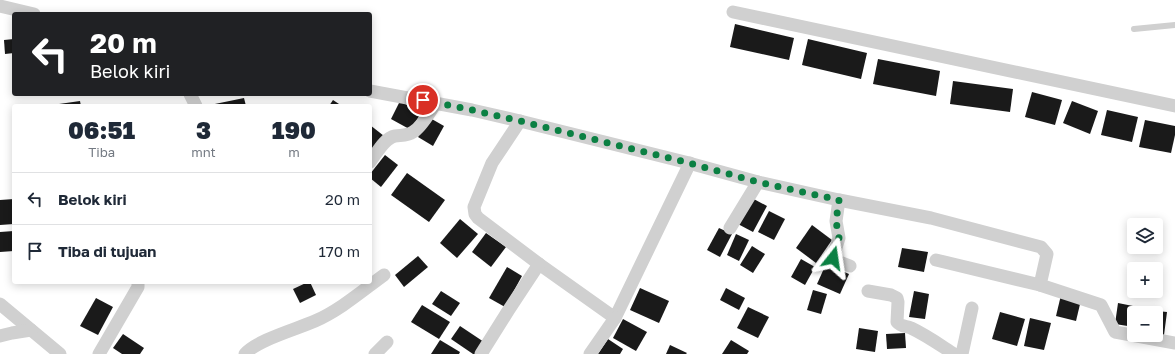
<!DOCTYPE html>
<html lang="id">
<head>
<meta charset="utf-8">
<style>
	:root { --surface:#fff; --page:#f6f6f7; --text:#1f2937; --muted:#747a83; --line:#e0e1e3 }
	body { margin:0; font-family:"Golos Text",sans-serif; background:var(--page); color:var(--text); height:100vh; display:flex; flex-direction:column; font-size:15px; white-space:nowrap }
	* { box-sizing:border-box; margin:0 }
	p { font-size:13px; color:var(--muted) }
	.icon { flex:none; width:22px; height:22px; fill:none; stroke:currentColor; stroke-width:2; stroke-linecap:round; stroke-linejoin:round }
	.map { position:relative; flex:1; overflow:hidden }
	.side { position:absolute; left:12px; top:104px; width:360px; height:180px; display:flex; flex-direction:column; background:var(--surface); border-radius:4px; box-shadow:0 2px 10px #0003 }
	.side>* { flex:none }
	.top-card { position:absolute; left:12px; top:12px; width:360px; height:84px; border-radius:4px; box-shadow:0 2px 10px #0003; background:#202124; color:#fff; overflow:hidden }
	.controls { position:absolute; left:1127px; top:218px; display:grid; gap:8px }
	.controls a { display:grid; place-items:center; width:36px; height:36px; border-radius:4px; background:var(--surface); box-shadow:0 2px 10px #0003; font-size:20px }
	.pin { position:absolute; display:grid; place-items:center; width:34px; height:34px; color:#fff; margin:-17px; border:2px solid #fff; border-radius:50%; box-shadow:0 1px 4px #0007 }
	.me { position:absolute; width:44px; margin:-22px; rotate:15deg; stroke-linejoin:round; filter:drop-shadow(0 0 3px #0008) }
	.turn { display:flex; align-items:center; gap:14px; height:84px; padding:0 12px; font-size:18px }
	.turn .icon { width:52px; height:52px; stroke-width:2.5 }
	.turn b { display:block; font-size:28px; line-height:34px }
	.eta { display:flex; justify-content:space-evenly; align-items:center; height:68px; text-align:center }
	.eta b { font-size:24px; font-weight:800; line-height:28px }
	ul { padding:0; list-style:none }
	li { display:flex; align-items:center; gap:12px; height:52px; padding:0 12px; border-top:1px solid var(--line) }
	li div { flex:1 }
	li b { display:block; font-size:15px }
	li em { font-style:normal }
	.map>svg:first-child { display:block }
	.building { fill:#1a1a1a }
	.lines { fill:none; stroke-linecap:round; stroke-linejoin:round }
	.service { stroke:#d0d0d0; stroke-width:6 }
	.minor { stroke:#d0d0d0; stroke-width:13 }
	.route { stroke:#0b8043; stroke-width:7; stroke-dasharray:0 12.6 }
</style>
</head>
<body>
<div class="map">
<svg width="1175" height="354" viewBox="0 0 1175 354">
	<rect width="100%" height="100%" fill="#fff"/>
	<!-- building -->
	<g class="building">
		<path d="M735,24l59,14 -5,22 -59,-13z"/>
		<path d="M14,39v14l-9,1 -1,-14z"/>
		<path d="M808,39l59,14 -6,26 -59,-14z"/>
		<path d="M878,59l62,12 -4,25 -63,-12z"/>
		<path d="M953,81l60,8 -3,23 -60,-8z"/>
		<path d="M1032,92l30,8 -7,25 -30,-8z"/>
		<path d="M244,98l2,8h-35l-1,-1z"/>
		<path d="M333,100l9,6h-13z"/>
		<path d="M80,101l1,5h-22v-2z"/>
		<path d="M400,101l21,12 -10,17 -20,-11z"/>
		<path d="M1072,101l26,10 -8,23 -27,-11z"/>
		<path d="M1107,110l31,7 -6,25 -31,-7z"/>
		<path d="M430,118l14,8 -11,20 -15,-9z"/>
		<path d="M1145,120l30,6v9l-4,18 -32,-6z"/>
		<path d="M370,125l14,11 -12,15 -2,-2z"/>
		<path d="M385,155l13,10 -17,22 -11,-9v-4z"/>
		<path d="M407,173l38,27 -16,22 -38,-27z"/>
		<path d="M750,197l17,9 -14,26 -17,-9z"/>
		<path d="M14,199v25l-14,1v-25z"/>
		<path d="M769,211l16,8 -11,21 -16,-8z"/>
		<path d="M460,219l18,15 -21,24 -17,-15z"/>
		<path d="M812,225l20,15 -16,23 -20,-15z"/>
		<path d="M719,228l13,6 -12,23 -13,-7z"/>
		<path d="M14,231v20l-14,1v-20z"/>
		<path d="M486,233l20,14 -15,20 -19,-15z"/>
		<path d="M736,234l13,6 -10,21 -12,-6z"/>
		<path d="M752,246l13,8 -12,19 -13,-8z"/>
		<path d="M902,248l26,4 -4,20 -26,-5z"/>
		<path d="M418,256l10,11 -24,20 -9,-12z"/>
		<path d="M801,259l14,8 -10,18 -14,-8z"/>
		<path d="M826,264l23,10 -9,20 -23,-10z"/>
		<path d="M507,267l15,9 -17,31 -16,-9z"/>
		<path d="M308,282h2l6,13 -16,8 -7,-14z"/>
		<path d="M640,288l29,13 -10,22 -29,-13z"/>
		<path d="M726,288l19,10 -6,12 -19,-10z"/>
		<path d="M813,290l14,4 -6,20 -14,-4z"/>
		<path d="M441,291l19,12 -9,13 -19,-12z"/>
		<path d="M914,291l15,3 -4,25 -16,-2z"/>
		<path d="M1061,295l20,5 -5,21 -20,-5z"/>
		<path d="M96,298l17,9 -15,28 -18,-9z"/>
		<path d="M1118,303l25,5 -1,5h-8v14l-19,-3z"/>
		<path d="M422,305l28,17 -11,17 -28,-17z"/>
		<path d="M748,307l21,10 -11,21 -21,-10z"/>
		<path d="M1147,310l20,2 -3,23 -8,-1v-21h-10z"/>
		<path d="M1000,312l25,7 -8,27 -25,-7z"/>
		<path d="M1030,318l21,5 -7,27 -20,-4z"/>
		<path d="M623,319l24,13 -11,19 -23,-13z"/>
		<path d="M460,326l24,16 -8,12h-3l-22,-15z"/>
		<path d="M859,328l19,3 -3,21 -19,-3z"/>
		<path d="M905,333l1,15 -19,1 -1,-15z"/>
		<path d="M123,334l21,14 -4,6h-18l-9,-6z"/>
		<path d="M608,339l15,10 -3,5h-22z"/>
		<path d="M440,340l20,12 -1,2h-28z"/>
		<path d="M731,340l18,11 -2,3h-25z"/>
		<path d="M670,345l17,8 -1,1h-20z"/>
	</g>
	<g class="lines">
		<!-- service -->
		<path class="service" d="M1134,29l41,-4"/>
		<!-- minor -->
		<g class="minor">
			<path d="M0,6l34,8"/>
			<path d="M733,12l442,94"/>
			<path d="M370,91l102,19 48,11 165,41 73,20 81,18 92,18 110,29 6,7 -7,31 61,20 14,27 60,11"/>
			<path d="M190,94l6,12"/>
			<path d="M520,121l-28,42 -18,44 1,7 3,4 61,46 76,54 75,-155"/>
			<path d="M370,162c7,-9 14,-24 25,-26 7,-1 12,0 18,-4 9,-5 17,-21 23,-29"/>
			<path d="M839,200l-3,21 3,17 -6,19 1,3 16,6"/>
			<path d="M730,228l28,-46"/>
			<path d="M936,260l104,25"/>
			<path d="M868,291l23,4 6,3 1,4 -1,20c4,5 9,4 14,6 15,7 29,17 43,26"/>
			<path d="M0,304l60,50"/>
			<path d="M0,336l12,-3 19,-3"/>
			<path d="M99,354l39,-67v-5"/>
			<path d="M245,354c12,-14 52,-25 70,-33 25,-11 47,-30 69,-46"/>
			<path d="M375,354l12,-12"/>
			<path d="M481,354l27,-43 31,-47"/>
			<path d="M590,354l25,-36"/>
			<path d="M962,354l10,-46"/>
		</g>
	</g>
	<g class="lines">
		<!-- route -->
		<path class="route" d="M423,100l49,10 48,11 165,41 73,20 81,18 -3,21 3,17 -6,18v2"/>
	</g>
</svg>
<div class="controls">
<a><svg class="icon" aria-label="layers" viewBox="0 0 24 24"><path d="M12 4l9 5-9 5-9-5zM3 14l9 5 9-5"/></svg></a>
<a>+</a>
<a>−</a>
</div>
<div class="pin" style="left:423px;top:100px;background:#d93025"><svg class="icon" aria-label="arrive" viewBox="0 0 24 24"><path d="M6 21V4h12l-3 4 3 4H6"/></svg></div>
<svg class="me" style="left:833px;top:258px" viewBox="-20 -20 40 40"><path d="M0-17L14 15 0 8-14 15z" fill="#0b8043" stroke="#fff" stroke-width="4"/></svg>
<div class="top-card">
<div class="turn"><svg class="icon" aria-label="left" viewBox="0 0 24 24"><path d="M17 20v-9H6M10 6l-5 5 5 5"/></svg><div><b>20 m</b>Belok kiri</div></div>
</div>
<section class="side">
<div class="eta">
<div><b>06:51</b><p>Tiba</p></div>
<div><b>3</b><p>mnt</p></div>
<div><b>190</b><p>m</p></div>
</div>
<ul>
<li><svg class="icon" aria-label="left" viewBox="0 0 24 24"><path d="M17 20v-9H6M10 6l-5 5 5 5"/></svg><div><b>Belok kiri</b></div><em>20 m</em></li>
<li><svg class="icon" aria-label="arrive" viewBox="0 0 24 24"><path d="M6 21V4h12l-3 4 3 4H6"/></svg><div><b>Tiba di tujuan</b></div><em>170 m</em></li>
</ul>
</section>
</div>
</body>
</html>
